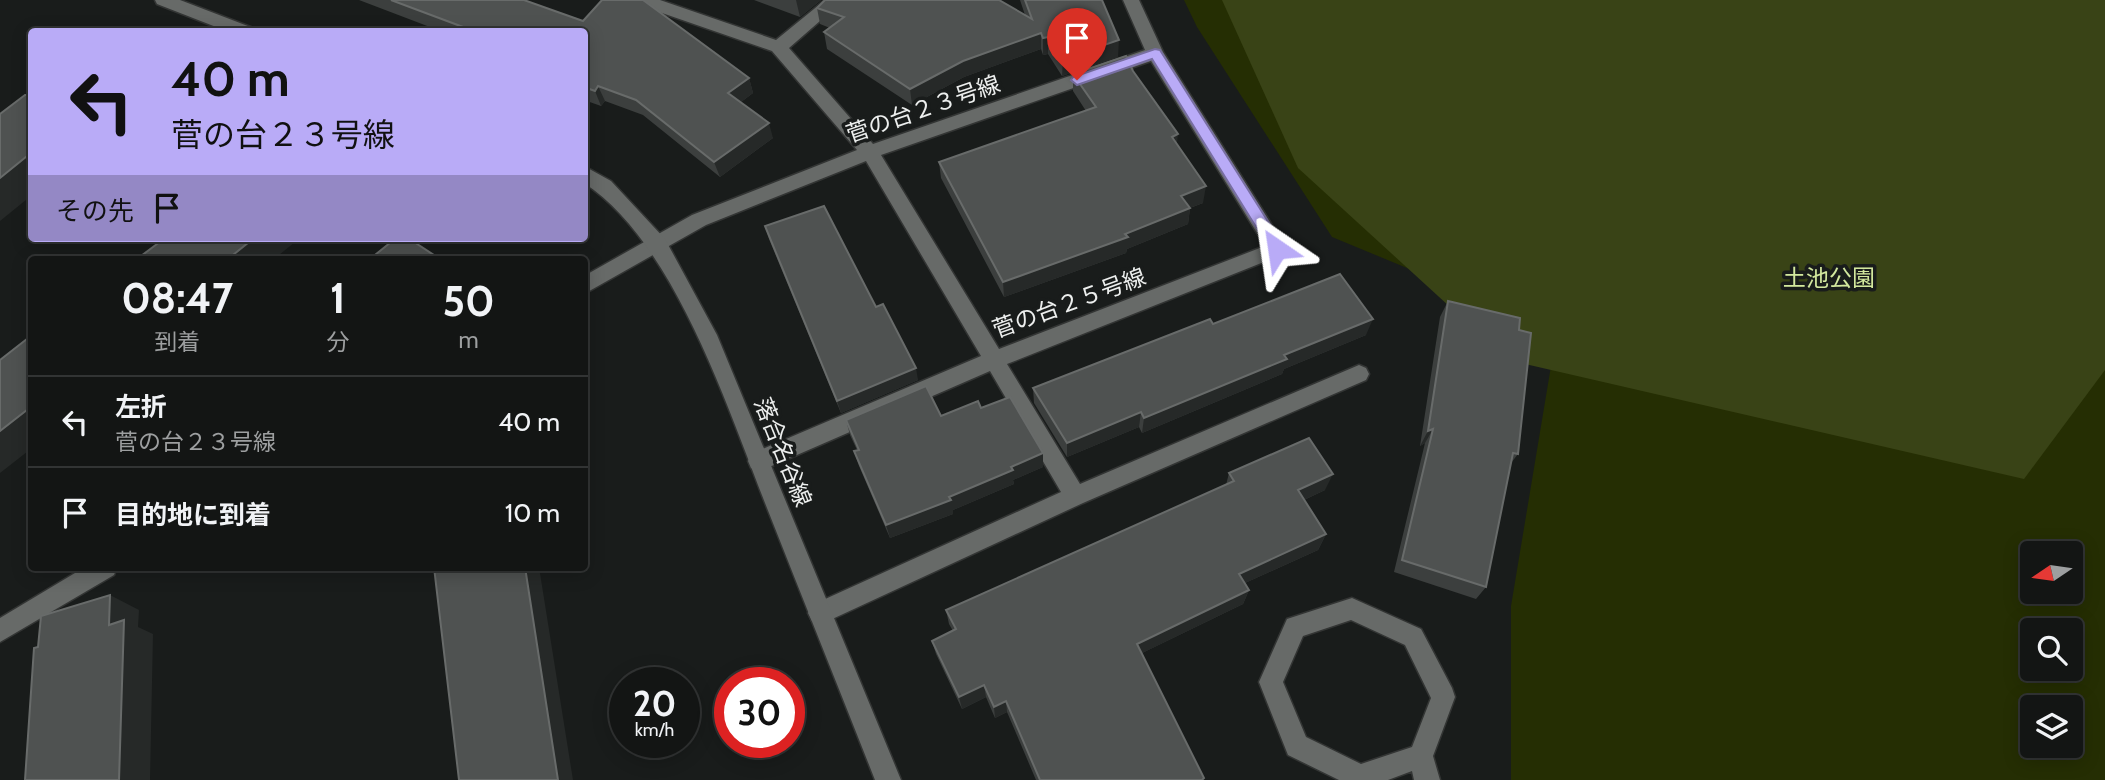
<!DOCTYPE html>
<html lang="ja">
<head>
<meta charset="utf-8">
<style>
	:root { --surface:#131514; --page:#202222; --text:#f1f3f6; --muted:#9d9fa0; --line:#323434 }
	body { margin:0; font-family:Cabin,"Noto Sans JP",sans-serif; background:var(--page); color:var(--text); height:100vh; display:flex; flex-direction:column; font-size:26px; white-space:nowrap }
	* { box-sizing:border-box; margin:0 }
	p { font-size:23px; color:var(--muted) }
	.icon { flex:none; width:38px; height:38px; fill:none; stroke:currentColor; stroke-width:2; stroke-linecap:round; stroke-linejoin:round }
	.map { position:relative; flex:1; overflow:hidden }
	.details { position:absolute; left:28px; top:256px; width:560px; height:315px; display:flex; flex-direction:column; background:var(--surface); border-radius:7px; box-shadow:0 4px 18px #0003,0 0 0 2px var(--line) }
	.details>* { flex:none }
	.top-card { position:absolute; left:28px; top:28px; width:560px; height:214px; border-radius:7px; box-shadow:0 4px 18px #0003,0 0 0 2px var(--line); background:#b9abf7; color:#111; overflow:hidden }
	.needle { width:46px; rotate:257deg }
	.tools { position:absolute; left:2020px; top:541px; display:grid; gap:14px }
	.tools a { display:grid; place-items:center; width:63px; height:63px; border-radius:7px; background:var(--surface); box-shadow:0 4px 18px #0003,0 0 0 2px var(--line); font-size:35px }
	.speed { position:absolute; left:609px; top:667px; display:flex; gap:14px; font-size:35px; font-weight:700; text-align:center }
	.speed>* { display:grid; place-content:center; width:91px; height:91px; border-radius:50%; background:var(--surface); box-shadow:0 4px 18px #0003,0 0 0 2px var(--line); line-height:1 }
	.speed small { font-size:18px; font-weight:400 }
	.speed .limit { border:10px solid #d22; background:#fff; color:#111 }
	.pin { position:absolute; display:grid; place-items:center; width:60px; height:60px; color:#fff; margin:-72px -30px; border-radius:50% 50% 50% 0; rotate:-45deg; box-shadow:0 0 7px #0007 }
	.pin .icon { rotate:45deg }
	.me { position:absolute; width:77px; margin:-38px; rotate:328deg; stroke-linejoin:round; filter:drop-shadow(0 0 5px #0008) }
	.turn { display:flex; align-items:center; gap:24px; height:147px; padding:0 28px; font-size:32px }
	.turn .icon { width:91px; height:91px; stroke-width:2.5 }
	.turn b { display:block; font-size:49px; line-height:60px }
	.then { display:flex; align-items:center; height:66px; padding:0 28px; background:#0003; gap:14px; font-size:26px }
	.eta { display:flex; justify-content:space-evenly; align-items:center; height:119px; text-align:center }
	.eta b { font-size:42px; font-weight:700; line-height:49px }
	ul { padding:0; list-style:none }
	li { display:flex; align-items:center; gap:21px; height:91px; padding:0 28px; border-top:2px solid var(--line) }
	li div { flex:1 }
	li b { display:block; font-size:26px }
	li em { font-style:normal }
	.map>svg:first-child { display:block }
	.green { fill:#252e03; fill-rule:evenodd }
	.forest { fill:#394316 }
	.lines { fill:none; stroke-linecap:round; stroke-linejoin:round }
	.minor-casing { stroke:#333534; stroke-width:3 }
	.tertiary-casing { stroke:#333534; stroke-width:3 }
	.minor { fill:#676a68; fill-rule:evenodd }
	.tertiary { fill:#676a68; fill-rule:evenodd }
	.wall { fill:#3c3f3e }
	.shaded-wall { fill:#262928 }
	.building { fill:#4f5251; stroke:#686b6a; stroke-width:2 }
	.route { fill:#b9abf7; stroke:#786fa1; stroke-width:2 }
	.labels { text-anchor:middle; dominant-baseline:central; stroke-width:7; stroke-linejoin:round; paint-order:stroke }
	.street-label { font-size:23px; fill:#edefee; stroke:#191c1b }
	.park-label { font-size:23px; fill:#d3e89e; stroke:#191c1b }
</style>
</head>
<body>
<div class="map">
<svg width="2105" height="780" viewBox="0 0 2105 780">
	<rect width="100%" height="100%" fill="#191c1b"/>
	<!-- green -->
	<path class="green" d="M1184,0h921v780h-594v-174l46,-276 -225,-93 -135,-210zM2032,553h38v39h-38zM2032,630h38v38h-38zM2032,707h38v39h-38z"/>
	<!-- forest -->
	<path class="forest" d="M1222,0h883v370l-81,109 -516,-119 -210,-192z"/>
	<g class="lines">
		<!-- minor casing -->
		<g class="minor-casing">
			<g id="minor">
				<path d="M634,0h26l116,40 49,-40h19l-55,48 84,96 272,-94 -22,-50h16l24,52 124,197 -3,5 -277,110 73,120 272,-116 7,-3 7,3 3,6 -3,6 -283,123 -255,118 -8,3 -8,-3 -4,-8 4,-8 249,-113 -71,-121 -223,97 -8,3 -8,-3 -3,-7 3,-7 230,-98 -115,-195 -160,64 -122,69v-18l108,-61 165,-65 -85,-99 -136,-47zM1151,61l114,185 -266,103 -118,-194z"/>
				<path d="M85,567h32l-3,8 -114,67v-24z"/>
				<path d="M1352,598l69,31 31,59 3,9 -22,59 7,24h-26l-2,-9 -24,9h-49l-51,-25 -29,-73 28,-63zM1351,620l54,25 26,53 -19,49 -51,17 -55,-27 -23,-55 20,-46z"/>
			</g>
		</g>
		<!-- tertiary casing -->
		<g class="tertiary-casing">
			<g id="tertiary">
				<path d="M155,0h25l73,28 2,4h-26l-72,-28z"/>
				<path d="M584,166l27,15 54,58 52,96 184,445h-26c-35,-89 -71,-178 -106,-267 -40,-100 -93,-270 -185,-330z"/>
			</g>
		</g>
		<!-- minor -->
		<use href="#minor" class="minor"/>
		<!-- tertiary -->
		<use href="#tertiary" class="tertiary"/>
	</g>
	<!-- wall -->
	<g class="wall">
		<path d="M359,0h165l225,78 4,15 -12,9 32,36 -53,39 -77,-62 -38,-14 -4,5 -17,-6v-68h-141z"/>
		<path d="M754,0h67l-21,17z"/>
		<path d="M1020,0h82l16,57 -56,19 -14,-22 -5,1 -2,-6 -77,28 -52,28 -85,-56 -3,-17 6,-4 -10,-4 -3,-16 208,7z"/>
		<path d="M1133,71l44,73 26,59 -13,5 -2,16 -61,25 -1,4 -122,44 -63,-119 -2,-16 147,-51 -13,-20v-17z"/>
		<path d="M765,226l111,81 42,73 -77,33 -72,-174z"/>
		<path d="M1448,301l71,29 -1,124 -7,9 -25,124 -10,12 -82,-27 31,-129 -5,3 20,-129z"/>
		<path d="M1213,324l153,11 -82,34 -2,5 -140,59 -3,-6 -72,30 -33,-54 -1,-15z"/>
		<path d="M981,408l62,45v14l-30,13 1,4 -61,26v4l-63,24 -31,-72 -5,-15 3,-1 -7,-15 -4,-15 95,-4z"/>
		<path d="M1229,473l96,17 -21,10 22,34 -8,16 -73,33 4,7 -6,14 -101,49 61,127h-167l-29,-68 -12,6 -9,-21 -24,12 -26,-55 -4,-13 21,-10 -4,-7 -3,-14 280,-125z"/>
	</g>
	<!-- shaded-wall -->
	<g class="shaded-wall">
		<path d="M796,0h25l-21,17z"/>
		<path d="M1041,33v16l-77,28 -52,28 -2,-16 53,-28z"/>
		<path d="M1048,37v17l-5,1v-17z"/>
		<path d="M1119,40l-1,17 -56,19 1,-17z"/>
		<path d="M749,78l4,15 -20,15 -5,-15z"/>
		<path d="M598,86l7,15 -4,5 -6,-15z"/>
		<path d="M769,123l4,15 -53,39 -6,-15z"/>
		<path d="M1178,134l-2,17 -4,-14z"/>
		<path d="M32,152v43l-32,26v-43z"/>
		<path d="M1206,186l-3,17 -24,9 2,-16z"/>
		<path d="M1190,208l-2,16 -61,25 -1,4 -122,44 -1,-15z"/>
		<path d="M254,238h46l-26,21h-46z"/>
		<path d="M1373,319l-7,16 -82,34 -2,5 -140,59 2,-15 140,-63z"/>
		<path d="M916,368l2,12 -77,33 -4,-12z"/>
		<path d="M32,406v42l-32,25v-42z"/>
		<path d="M1141,412l-2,15 -72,30v-14z"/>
		<path d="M1433,429l-8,14 -5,3 8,-15z"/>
		<path d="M1043,453v14l-30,13 1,4 -61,26v4l-63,24 -4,-13 63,-28 62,-30z"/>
		<path d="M1333,474l-8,16 -34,16 7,-16z"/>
		<path d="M1326,534l-8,16 -84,38 5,-14z"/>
		<path d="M525,567h14l34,213h-15z"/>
		<path d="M1249,590l-6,14 -109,53 3,-13z"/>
		<path d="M110,595l29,15 -1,17 15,7 -3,146h-31l-10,-155z"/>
		<path d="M984,685l2,12 -24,12 -3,-12z"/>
		<path d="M1006,701l1,11 -12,6 -1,-11z"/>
	</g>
	<!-- building -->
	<g class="building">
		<path d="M391,0h133l59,21 19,-21h41l106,78 -21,15 41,30 -55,39 -78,-62 -38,-14 -3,5 -11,-4v-55h-126l5,-5z"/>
		<path d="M825,0h174l33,19 -7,-19h77l17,40 -56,19 -15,-22 -5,1 -2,-5 -78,28 -53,28 -86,-57 20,-15 -27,-9z"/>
		<path d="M1126,56l7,15 45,63 -6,3 34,49 -25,10 9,12 -65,26 3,3 -125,45 -64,-120 157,-55 -23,-33z"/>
		<path d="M25,95h7v57l-32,26v-64z"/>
		<path d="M824,206l52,101 7,-3 33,64 -79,33 -72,-175z"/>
		<path d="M165,238h89l-26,21h-91z"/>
		<path d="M396,238h12l32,21h-70z"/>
		<path d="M1340,274l33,45 -89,36 3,4 -143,59 -3,-6 -74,31 -34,-55 177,-69 3,5z"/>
		<path d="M1448,301l72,17 -1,12 12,3 -13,121 -5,-1 -27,134 -84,-27 31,-131 -5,2z"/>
		<path d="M32,335v71l-32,25v-71z"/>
		<path d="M926,386l15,30 37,-15 3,7 29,-11 33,56 -32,14 2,3 -64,27 2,3 -65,25 -32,-74 5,-1 -13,-30z"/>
		<path d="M1309,438l24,36 -35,16 28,44 -87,40 10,16 -112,54 67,134 -2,2h-162l-34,-79 -12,6 -10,-22 -25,12 -27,-56 24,-12 -10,-19 288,-129 -5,-8z"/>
		<path d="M434,567h91l33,213h-99z"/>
		<path d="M110,595l-1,30 15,-5 -5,160h-94l9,-132 4,-1 3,-31z"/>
	</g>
	<!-- route -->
	<path class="route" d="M1155,49l5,1 123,195 2,4 -2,4h-11l-120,-194 -75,26 -6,-5 2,-3z"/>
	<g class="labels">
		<!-- street labels -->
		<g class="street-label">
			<text transform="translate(923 109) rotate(-19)">菅の台２３号線</text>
			<text transform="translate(1069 303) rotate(-20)">菅の台２５号線</text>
			<text transform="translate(783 452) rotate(68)">落合名谷線</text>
		</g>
		<!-- park labels -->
		<g class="park-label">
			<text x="1829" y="278">土池公園</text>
		</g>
	</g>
</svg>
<div class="tools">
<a><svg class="needle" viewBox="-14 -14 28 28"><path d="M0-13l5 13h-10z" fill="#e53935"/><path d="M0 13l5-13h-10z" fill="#9d9fa0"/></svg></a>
<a><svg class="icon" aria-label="search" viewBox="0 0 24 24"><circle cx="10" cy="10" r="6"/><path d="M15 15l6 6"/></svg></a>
<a><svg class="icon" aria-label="layers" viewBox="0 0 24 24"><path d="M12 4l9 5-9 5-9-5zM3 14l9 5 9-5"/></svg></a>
</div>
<div class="speed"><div>20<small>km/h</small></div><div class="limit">30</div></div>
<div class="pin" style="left:1077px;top:80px;background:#d93025"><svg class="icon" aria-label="arrive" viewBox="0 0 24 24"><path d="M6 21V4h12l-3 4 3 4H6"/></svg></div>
<svg class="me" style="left:1277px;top:249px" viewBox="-20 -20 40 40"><path d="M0-17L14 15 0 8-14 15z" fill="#b9abf7" stroke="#fff" stroke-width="4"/></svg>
<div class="top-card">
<div class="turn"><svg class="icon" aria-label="left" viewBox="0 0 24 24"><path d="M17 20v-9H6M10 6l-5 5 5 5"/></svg><div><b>40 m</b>菅の台２３号線</div></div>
<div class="then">その先<svg class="icon" aria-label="arrive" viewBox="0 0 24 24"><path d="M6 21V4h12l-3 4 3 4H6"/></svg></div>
</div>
<section class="details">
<div class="eta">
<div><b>08:47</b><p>到着</p></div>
<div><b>1</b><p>分</p></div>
<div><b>50</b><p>m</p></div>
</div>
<ul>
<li><svg class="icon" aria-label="left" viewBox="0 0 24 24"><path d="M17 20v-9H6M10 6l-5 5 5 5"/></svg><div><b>左折</b><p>菅の台２３号線</p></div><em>40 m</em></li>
<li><svg class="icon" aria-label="arrive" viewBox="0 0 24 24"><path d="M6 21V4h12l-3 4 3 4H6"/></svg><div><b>目的地に到着</b></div><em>10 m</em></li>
</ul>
</section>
</div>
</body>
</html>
